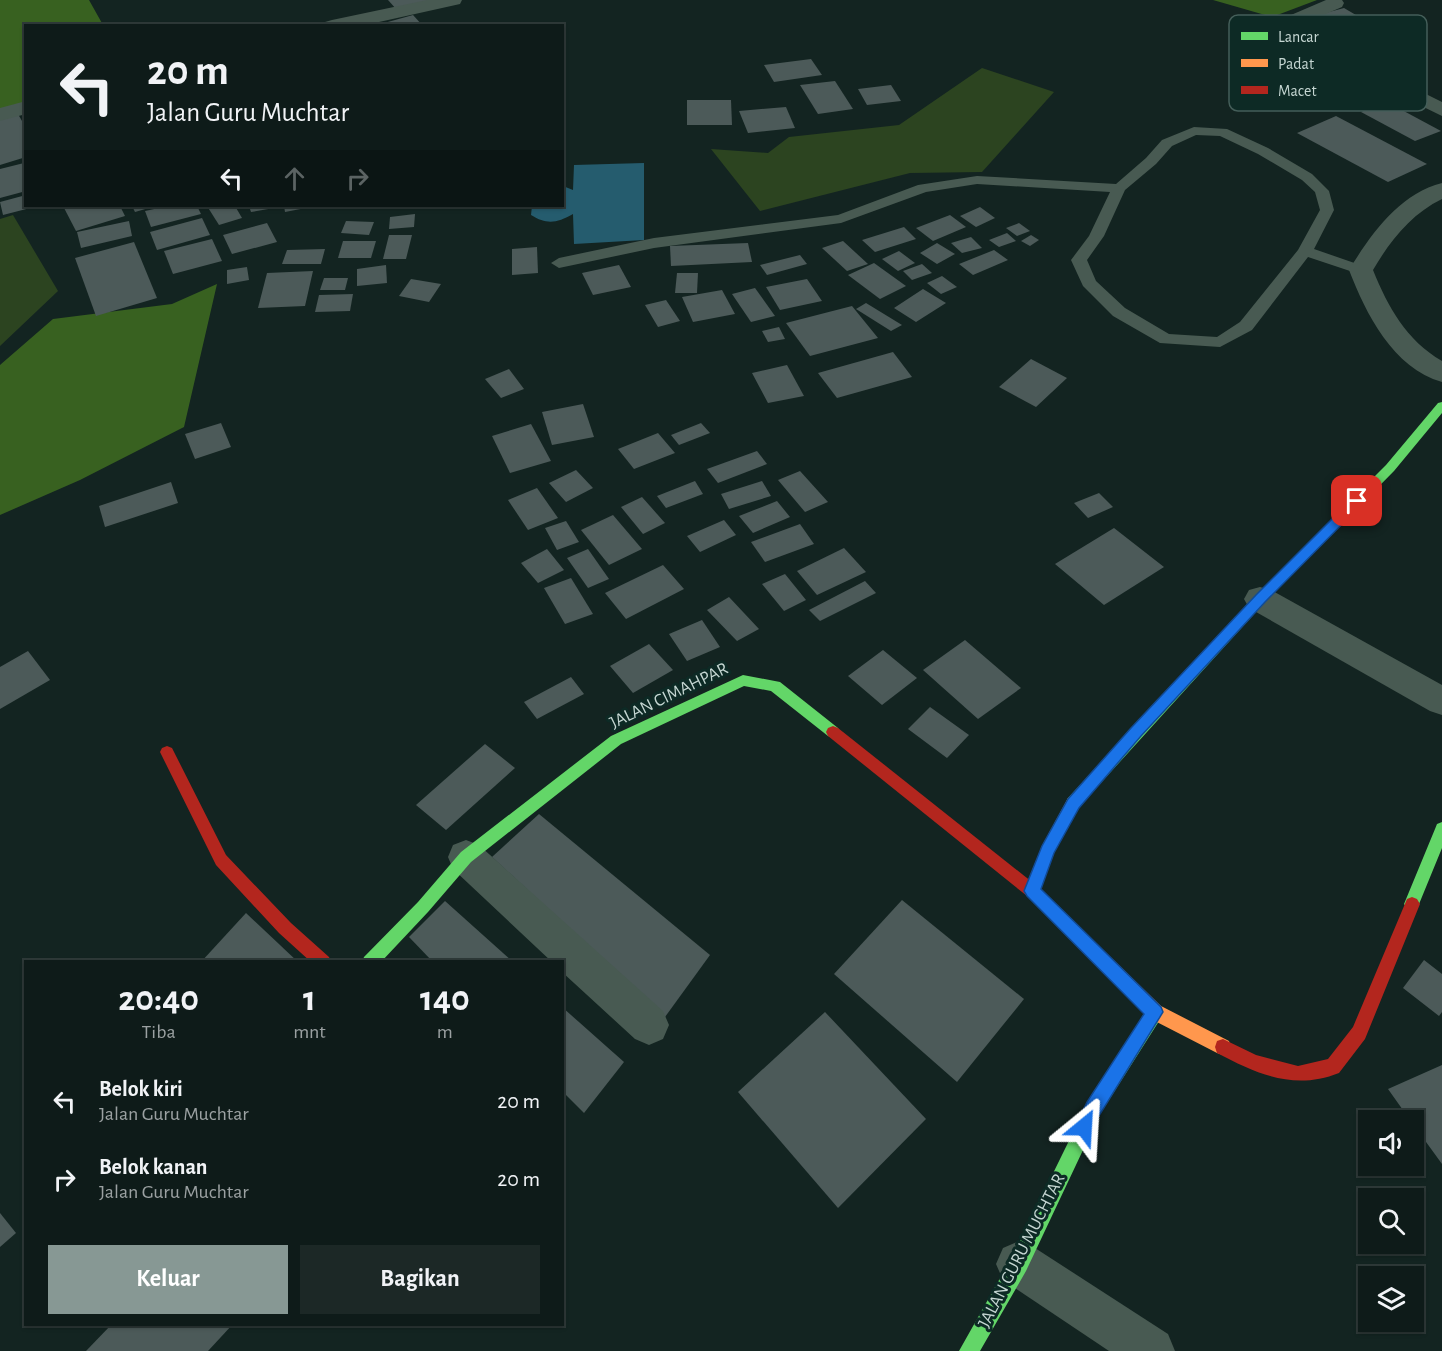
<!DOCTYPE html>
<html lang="id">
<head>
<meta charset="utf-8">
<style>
	:root { --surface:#0e1b19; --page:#1c2826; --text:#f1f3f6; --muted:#9ba1a2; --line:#2e3938; --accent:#879894 }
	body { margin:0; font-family:"Alegreya Sans",sans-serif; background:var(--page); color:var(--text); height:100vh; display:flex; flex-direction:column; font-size:22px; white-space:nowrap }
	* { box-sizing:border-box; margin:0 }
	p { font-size:20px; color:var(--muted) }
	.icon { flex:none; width:33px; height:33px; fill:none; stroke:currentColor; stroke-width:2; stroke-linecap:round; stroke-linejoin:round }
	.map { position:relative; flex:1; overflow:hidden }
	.sheet { position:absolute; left:24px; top:960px; width:540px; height:366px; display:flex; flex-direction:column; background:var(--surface); border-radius:0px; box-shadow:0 2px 4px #0004,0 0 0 2px var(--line) }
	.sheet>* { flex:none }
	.hud { position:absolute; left:24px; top:24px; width:540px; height:183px; border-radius:0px; box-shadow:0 2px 4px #0004,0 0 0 2px var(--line); background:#0e1b19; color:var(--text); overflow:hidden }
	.tools { position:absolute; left:1358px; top:1110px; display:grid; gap:12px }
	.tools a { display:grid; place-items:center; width:66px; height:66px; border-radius:0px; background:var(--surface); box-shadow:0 2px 4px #0004,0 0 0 2px var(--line); font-size:30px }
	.pin { position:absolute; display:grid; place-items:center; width:51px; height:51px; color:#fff; margin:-26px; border-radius:12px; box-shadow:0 3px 9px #0006 }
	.me { position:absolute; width:66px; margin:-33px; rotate:27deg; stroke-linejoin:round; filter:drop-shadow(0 0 4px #0008) }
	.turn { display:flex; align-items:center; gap:21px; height:126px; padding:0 24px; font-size:27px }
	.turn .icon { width:78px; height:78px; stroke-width:2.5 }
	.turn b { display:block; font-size:42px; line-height:51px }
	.lanes { display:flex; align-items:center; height:57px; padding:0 24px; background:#0003; justify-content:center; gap:30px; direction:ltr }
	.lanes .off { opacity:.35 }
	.eta { display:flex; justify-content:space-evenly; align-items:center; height:102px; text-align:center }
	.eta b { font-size:36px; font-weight:700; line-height:42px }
	.button { display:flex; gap:12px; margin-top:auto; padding:12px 24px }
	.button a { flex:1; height:69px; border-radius:0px; background:var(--accent); color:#fff; font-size:24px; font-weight:700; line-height:69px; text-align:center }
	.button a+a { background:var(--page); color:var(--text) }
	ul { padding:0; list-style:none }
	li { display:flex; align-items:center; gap:18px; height:78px; padding:0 24px }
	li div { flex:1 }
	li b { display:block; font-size:22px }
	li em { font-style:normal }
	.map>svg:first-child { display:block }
	.green { fill:#2c4420 }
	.forest { fill:#386120 }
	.water { fill:#255c6e }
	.building { fill:#4c5a59 }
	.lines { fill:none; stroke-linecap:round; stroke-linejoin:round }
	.lane { fill:#485a52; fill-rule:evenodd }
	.street { fill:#485a52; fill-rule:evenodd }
	.fast { fill:#63d668; fill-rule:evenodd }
	.slow { fill:#ff974d; fill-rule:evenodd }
	.jam { fill:#b3261e; fill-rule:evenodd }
	.route { fill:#1a73e8; stroke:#114b97; stroke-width:1.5 }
	.labels { text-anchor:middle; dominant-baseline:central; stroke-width:6; stroke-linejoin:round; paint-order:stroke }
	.street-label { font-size:18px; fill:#c5d6d2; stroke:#0d2a25 }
	.key { fill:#0d2a25; stroke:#445e59; stroke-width:1.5 }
	.key-label { font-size:16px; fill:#c5d6d2 }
</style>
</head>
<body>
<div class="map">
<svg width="1442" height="1351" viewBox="0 0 1442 1351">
	<rect width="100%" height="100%" fill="#132421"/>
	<!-- green -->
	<g class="green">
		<path d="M982,68l72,24 -72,80 -72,1 -150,38 -49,-62 57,4 21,-16 110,-12z"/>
		<path d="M13,215l45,76 -58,55v-127z"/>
	</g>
	<!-- forest -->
	<g class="forest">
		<path d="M0,0h89l14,25 -77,1 -1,85 -25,7z"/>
		<path d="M1213,0h104l-45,17z"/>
		<path d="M217,284l-33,143 -104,53 -80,35v-150l53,-46 119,-15z"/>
	</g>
	<!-- water -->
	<path class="water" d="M644,163v77l-70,4 -1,-30c-16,9 -26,11 -42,1l1,-9h30l1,-20 10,4 1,-25z"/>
	<!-- building -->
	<g class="building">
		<path d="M388,0h48l-39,10z"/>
		<path d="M1344,8l17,10 -45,12 -17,-10z"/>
		<path d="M413,15l10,11h-46v-1z"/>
		<path d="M811,59l11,16 -48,7 -10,-17z"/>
		<path d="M835,81l18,28 -35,5 -18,-29z"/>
		<path d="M891,85l10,16 -34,4 -9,-16z"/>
		<path d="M687,100h44l1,25h-45z"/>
		<path d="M1387,102l54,29 -26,10 -54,-29z"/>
		<path d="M786,107l9,21 -47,5 -9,-22z"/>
		<path d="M18,114l8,14v29l-26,8v-46z"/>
		<path d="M1336,116l91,48 -39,18 -91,-49z"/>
		<path d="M24,163l2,28 -26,7v-29z"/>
		<path d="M26,195v11h12l-35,9 -3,-13z"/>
		<path d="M63,206h57l5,10 -49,15z"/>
		<path d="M132,206h24l-21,6z"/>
		<path d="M168,206h29l4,8 -50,13 -6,-16z"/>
		<path d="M207,206h28l7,12 -23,7z"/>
		<path d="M249,206h24l1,2 -23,4z"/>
		<path d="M284,206h27v1l-26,5z"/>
		<path d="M980,207l15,11 -19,9 -16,-11z"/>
		<path d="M415,214l-1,13 -25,2 1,-12z"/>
		<path d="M950,215l16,12 -33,14 -17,-13z"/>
		<path d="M202,218l8,17 -53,15 -7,-18z"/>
		<path d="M129,221l3,15 -51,12 -4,-16z"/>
		<path d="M346,221l28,1 -5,13 -28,-2z"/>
		<path d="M267,223l10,19 -45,12 -9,-19z"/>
		<path d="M1019,223l11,8 -13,5 -11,-8z"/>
		<path d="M904,227l12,12 -41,13 -13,-12z"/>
		<path d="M1007,233l9,8 -17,6 -10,-7z"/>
		<path d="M389,235h23l-6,24h-23z"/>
		<path d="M1031,235l8,5 -9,6 -9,-5z"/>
		<path d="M971,237l11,11 -20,5 -11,-10z"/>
		<path d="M212,239l10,22 -49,13 -9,-23z"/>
		<path d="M343,241h33l-5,17h-33z"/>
		<path d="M843,241l25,23 -21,7 -25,-23z"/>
		<path d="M134,242l23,56 -61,18 -21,-58z"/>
		<path d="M748,243l4,19 -81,4 -1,-20z"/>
		<path d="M937,243l18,11 -18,10 -17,-11z"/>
		<path d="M537,247l1,26 -26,2v-26z"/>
		<path d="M325,249l-4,15h-39l5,-14z"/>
		<path d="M994,250l14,10 -35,15 -14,-11z"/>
		<path d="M899,251l16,12 -17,8 -16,-12z"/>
		<path d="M800,255l7,9 -40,11 -7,-10z"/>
		<path d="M874,263l32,23 -26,13 -32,-24z"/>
		<path d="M922,264l10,9 -20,7 -9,-9z"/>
		<path d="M386,265l1,18 -30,3v-17z"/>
		<path d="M619,265l12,22 -38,8 -11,-22z"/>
		<path d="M247,267l2,13 -22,4v-14z"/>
		<path d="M313,271l-8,35 -47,2 9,-35z"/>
		<path d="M677,273h21l-1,20h-22z"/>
		<path d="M942,276l15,11 -16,7 -14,-11z"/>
		<path d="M324,278h24l-3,12h-25z"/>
		<path d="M411,279l30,5 -12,18 -30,-6z"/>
		<path d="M807,279l15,22 -42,9 -14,-23z"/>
		<path d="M755,288l20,28 -24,6 -19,-28z"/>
		<path d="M923,289l23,14 -30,19 -22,-14z"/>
		<path d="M722,290l13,24 -42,8 -11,-25z"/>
		<path d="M353,294l-3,17 -35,1 4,-17z"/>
		<path d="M666,300l14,21 -22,6 -13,-22z"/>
		<path d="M866,303l36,22 -11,6 -35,-22z"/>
		<path d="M852,306l26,32 -68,18 -24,-33z"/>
		<path d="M779,327l6,12 -17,3 -6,-11z"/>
		<path d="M893,352l19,25 -75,21 -19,-25z"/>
		<path d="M1031,359l36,19 -31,29 -37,-20z"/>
		<path d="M787,365l17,31 -36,7 -16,-30z"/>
		<path d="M509,369l15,20 -23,9 -16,-19z"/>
		<path d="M583,404l11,33 -42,8 -10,-33z"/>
		<path d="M221,423l10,24 -36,12 -10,-25z"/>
		<path d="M701,423l9,10 -31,12 -8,-10z"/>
		<path d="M531,424l20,37 -41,12 -18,-37z"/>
		<path d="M658,433l17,20 -41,16 -16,-20z"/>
		<path d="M757,451l10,13 -49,19 -11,-14z"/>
		<path d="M576,470l17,18 -27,14 -17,-19z"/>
		<path d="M800,471l28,31 -23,10 -27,-32z"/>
		<path d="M695,481l8,13 -37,14 -9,-12z"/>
		<path d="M762,481l9,15 -42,13 -8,-15z"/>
		<path d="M171,482l7,21 -73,24 -6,-21z"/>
		<path d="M537,488l21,30 -30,12 -20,-30z"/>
		<path d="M1099,493l14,14 -25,11 -14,-15z"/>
		<path d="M642,497l23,26 -22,11 -22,-27z"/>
		<path d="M777,501l13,16 -37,16 -14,-17z"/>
		<path d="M613,515l29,34 -33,16 -28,-35z"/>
		<path d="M724,520l12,15 -36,17 -13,-16z"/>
		<path d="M566,521l13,21 -22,8 -12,-22z"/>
		<path d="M800,524l14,20 -49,18 -14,-20z"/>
		<path d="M1114,528l50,39 -60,38 -49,-41z"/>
		<path d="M844,548l22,24 -49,23 -20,-24z"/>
		<path d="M547,549l17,21 -26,13 -17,-20z"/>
		<path d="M588,549l21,30 -21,9 -21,-30z"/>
		<path d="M663,565l21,24 -58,30 -21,-26z"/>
		<path d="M785,574l21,26 -22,11 -22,-27z"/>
		<path d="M571,578l22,36 -28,10 -21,-36z"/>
		<path d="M865,581l11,12 -56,28 -11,-11z"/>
		<path d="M729,597l30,32 -22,12 -30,-31z"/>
		<path d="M702,620l18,27 -33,14 -18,-27z"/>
		<path d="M965,640l56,48 -43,31 -55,-49z"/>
		<path d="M649,644l24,26 -40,23 -23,-27z"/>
		<path d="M883,650l34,28 -35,27 -34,-29z"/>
		<path d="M28,651l22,29 -50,29v-42z"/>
		<path d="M571,677l13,17 -47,25 -13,-17z"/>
		<path d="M930,707l39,28 -22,23 -39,-29z"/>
		<path d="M485,744l30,24 -69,62 -30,-25z"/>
		<path d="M539,814l171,141 -45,62 -173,-160z"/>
		<path d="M902,900l122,99 -67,83 -123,-108z"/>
		<path d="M445,901l68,61h-80l-24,-25z"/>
		<path d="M246,913l52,49h-97z"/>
		<path d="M1424,960l18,14v38l-3,4 -36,-28z"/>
		<path d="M562,1007l62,55 -40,51 -22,-22z"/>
		<path d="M825,1012l101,107 -88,89 -100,-116z"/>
		<path d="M1442,1065v99l-29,-40v-4h-3l-22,-31z"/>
		<path d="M0,1213l16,20 -16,14z"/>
		<path d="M112,1324h121l-25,27h-122z"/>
	</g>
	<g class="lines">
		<!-- lane -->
		<path class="lane" d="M1194,127l33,2 41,19 44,26 17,17 5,19 -20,39 52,18 3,3 -3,3h-10l-48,-16 -56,73 -32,17 -60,-4 -47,-27 -30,-30 -12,-26 18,-24 21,-44 -133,-8 -51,8 -85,31 -187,25 -95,20 -8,-5 8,-5 95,-20 184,-23 80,-30 59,-9 139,8 30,-26 16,-18zM1196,135l24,1 38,18 44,26 13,12 5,18 -22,40 -58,72 -23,15 -48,-3 -44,-26 -29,-27 -9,-21 17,-24 21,-46 31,-26 16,-18z"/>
		<!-- street -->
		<g class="street">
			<path d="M427,0h35l-2,4 -99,22h-38l2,-4 7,-2z"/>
			<path d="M1326,0h16l2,3 -2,4 -49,21 149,74v14l-172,-84 -3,-4 3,-4z"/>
			<path d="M26,101v13l-26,7v-13z"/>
			<path d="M1442,183v16c-31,15 -52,42 -69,71 15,37 33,70 69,91v21c-49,-14 -76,-68 -93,-112 22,-36 50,-76 93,-87z"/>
			<path d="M1260,587l11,3 171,95v30l-12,-4 -181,-103 -5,-9 5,-9z"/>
			<path d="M466,840l13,5 184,166 6,14 -6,14 -14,6 -14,-6 -73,-67v-10h-10l-99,-93 -5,-12 5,-12z"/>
			<path d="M1019,1241l16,7 133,86 7,17h-66l-106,-71 -7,-16 7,-16z"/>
		</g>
		<!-- fast -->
		<g class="fast">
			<path d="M1442,402v11l-48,58 -129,131 -187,206 -5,1 -5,-1 -2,-5 2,-5 187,-202 131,-131 52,-62z"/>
			<path d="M743,675l37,7 58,46 2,4 -2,4 -5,2 -5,-2 -57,-45 -27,-5 -123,58 -150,118 -43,50 -47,50h-19l2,-5 54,-55 43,-50 150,-116z"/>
			<path d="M1442,822v26l-25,61 -5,2 -5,-2 -3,-5 31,-75 2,-5z"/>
			<path d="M1155,1004l6,2 2,6 -2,6 -61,96 -74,157 -46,80h-21l53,-94 76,-155 61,-96z"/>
		</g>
		<!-- slow -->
		<path class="slow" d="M1073,797l5,1 2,5 -26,50 -14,36 121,117 68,35 2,6 -2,6 -6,2 -6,-2 -68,-35 -122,-122 -3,-5 18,-45 26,-48z"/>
		<!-- jam -->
		<g class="jam">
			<path d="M833,726l5,2 199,158 3,5 -3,5 -5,2 -5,-2 -199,-160 -2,-4 2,-4z"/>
			<path d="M167,746l5,2 54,107 65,68 38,34 2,5h-20l-32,-29 -63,-68 -56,-113 2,-4z"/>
			<path d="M1412,897l5,2 3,5 -55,135 -26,34c-45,18 -82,1 -122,-20l-2,-6 2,-6 6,-2 33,16 42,11 30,-7 25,-32 54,-128z"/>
		</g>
	</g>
	<!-- route -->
	<path class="route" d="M1357,496l6,5 -1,3 -97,98 -124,134 -62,72 -25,45 -13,36 120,118 2,5 -63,102 -10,19 -6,3 -6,-3 -3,-6 12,-25 57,-88 -117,-118 -3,-5 18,-45 26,-47 63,-71 125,-133 97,-97z"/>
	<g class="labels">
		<!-- street labels -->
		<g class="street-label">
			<text transform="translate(669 696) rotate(-26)">JALAN CIMAHPAR</text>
			<text transform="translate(1022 1251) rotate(-63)">JALAN GURU MUCHTAR</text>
		</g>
	</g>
	<!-- legend -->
	<rect x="1229" y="15" width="198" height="96" rx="9" class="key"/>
	<rect x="1241" y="32" width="27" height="8" fill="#63d668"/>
	<rect x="1241" y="59" width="27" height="8" fill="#ff974d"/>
	<rect x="1241" y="86" width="27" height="8" fill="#b3261e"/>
	<g class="key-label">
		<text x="1278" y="42">Lancar</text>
		<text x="1278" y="69">Padat</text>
		<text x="1278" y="96">Macet</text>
	</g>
</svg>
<div class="tools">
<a><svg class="icon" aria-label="sound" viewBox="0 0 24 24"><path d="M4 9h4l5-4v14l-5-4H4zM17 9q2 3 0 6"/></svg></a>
<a><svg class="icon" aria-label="search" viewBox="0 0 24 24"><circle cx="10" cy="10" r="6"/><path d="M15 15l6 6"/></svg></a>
<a><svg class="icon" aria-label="layers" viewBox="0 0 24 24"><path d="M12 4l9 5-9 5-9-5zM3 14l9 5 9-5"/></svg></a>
</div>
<div class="pin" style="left:1357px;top:501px;background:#d93025"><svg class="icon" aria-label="arrive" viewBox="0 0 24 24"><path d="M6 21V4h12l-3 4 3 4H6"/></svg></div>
<svg class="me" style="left:1084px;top:1127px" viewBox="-20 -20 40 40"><path d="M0-17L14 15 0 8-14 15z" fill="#1a73e8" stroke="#fff" stroke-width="4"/></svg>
<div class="hud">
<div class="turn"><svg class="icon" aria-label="left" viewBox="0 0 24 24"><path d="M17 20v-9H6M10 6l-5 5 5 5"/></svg><div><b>20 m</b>Jalan Guru Muchtar</div></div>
<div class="lanes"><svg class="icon" aria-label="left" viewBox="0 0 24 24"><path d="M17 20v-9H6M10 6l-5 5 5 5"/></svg><svg class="icon off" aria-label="ahead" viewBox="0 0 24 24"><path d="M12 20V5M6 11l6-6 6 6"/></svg><svg class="icon off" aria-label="right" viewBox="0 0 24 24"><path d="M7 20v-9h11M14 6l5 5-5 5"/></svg></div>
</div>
<section class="sheet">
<div class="eta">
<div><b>20:40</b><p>Tiba</p></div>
<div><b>1</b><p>mnt</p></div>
<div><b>140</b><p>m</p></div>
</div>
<ul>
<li><svg class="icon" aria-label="left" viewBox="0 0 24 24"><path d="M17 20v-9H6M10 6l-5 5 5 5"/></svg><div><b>Belok kiri</b><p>Jalan Guru Muchtar</p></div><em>20 m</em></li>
<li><svg class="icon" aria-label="right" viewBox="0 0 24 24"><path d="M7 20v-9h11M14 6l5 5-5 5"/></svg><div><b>Belok kanan</b><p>Jalan Guru Muchtar</p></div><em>20 m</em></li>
</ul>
<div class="button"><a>Keluar</a><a>Bagikan</a></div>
</section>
</div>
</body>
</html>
